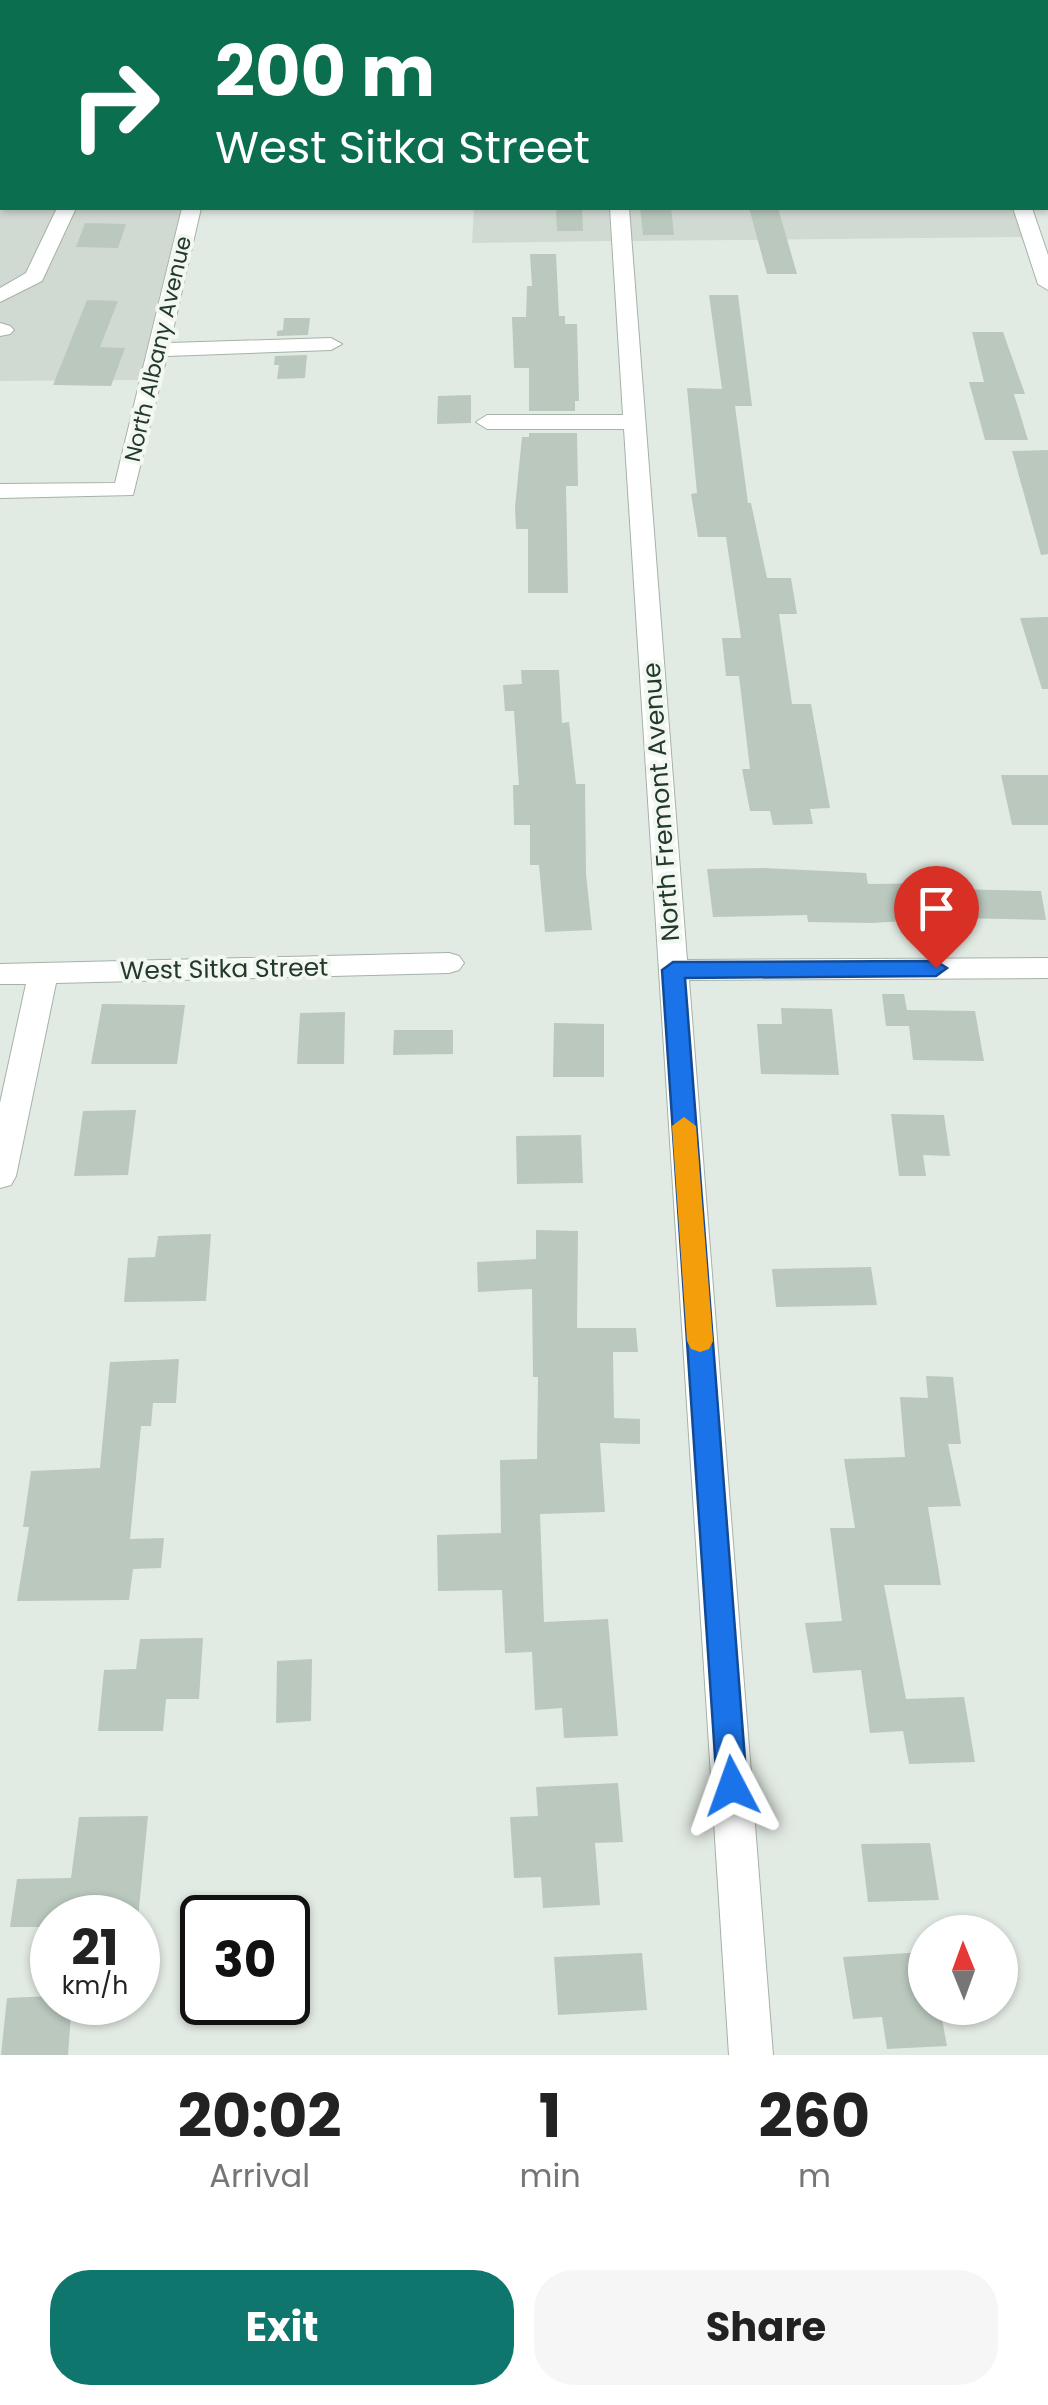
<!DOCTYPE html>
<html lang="en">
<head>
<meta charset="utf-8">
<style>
	:root { --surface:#fff; --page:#f6f6f6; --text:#222; --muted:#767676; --accent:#0f766e }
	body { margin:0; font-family:Poppins,sans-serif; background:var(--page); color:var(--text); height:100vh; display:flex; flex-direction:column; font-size:38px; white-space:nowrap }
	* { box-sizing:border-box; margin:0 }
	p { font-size:32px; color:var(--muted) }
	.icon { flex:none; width:55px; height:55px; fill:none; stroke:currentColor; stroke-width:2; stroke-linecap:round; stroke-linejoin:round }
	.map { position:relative; height:2055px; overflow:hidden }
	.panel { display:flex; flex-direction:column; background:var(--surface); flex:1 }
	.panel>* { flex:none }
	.hud { position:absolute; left:0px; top:0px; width:1050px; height:210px; box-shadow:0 2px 8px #0004; background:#0b6e4f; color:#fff; overflow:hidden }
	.needle { width:65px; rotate:359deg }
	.buttons { position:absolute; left:908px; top:1915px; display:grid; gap:20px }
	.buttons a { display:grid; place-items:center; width:110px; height:110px; border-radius:50%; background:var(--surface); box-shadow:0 2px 8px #0004; font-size:50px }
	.speed { position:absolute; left:30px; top:1895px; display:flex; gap:20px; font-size:50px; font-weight:700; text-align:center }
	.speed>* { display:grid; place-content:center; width:130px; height:130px; border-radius:50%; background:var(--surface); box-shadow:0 2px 8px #0004; line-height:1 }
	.speed small { font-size:25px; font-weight:400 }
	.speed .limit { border:5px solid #111; border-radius:15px; background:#fff; color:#111 }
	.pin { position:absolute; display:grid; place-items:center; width:85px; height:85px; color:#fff; margin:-102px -42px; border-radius:50% 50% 50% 0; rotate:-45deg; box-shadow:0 0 10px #0007 }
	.pin .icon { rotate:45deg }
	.me { position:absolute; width:110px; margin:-55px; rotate:356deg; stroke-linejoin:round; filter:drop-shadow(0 0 8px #0008) }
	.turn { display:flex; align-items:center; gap:35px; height:210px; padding:0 50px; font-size:45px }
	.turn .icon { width:130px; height:130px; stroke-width:2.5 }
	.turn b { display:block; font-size:70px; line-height:85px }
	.eta { display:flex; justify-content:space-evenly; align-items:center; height:170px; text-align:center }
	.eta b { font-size:60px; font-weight:700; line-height:70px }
	.primary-button { display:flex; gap:20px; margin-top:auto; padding:20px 50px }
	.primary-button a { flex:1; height:115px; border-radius:40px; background:var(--accent); color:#fff; font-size:40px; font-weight:700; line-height:115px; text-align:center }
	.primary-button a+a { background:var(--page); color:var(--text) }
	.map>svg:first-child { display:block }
	.built { fill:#d0dad2 }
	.building { fill:#bac8be }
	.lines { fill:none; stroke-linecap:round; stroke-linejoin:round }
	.minor-casing { stroke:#a5b2a8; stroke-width:2 }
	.major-casing { stroke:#c1c8c4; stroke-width:2 }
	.minor { fill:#fff; fill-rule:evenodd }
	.major { fill:#6a9d7c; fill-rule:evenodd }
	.route { fill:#1a73e8; stroke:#114b97; stroke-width:2.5 }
	.slow { fill:#f59e0b }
	.labels { text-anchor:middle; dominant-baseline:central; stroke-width:8; stroke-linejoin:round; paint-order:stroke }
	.far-street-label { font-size:22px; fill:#233a2b; stroke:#f2f7f2 }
	.street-label { font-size:25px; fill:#233a2b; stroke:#f2f7f2 }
</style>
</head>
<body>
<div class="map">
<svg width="1048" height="2055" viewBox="0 0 1048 2055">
	<rect width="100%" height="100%" fill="#e2ebe3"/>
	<!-- built -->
	<g class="built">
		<path d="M0,171l2,37h179l-42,172 -139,1z"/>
		<path d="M474,208h135l2,33 -139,2z"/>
		<path d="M629,208h383l10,29 -390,4z"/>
	</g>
	<!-- building -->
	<g class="building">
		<path d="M556,208h26l1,23h-26z"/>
		<path d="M640,208h31l3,27h-31z"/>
		<path d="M749,208h29l19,66h-30z"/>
		<path d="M85,223l41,1 -8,24 -42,-1z"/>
		<path d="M530,254h26l3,62h6v8h12l2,77h-4v10h-46v-43h-15l-2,-51h14l1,-31h5z"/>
		<path d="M709,295h29l14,111h-17l13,97h3l16,75h24l6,36h-18l13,90h19l19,104 -20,1 3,15 -40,1 -3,-14h-20l-8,-42h8l-11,-93h-13l-4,-38h19l-15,-101h-28l-7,-43 6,-1 -10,-105 35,1z"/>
		<path d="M87,300l31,1 -18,46 25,1 -14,38 -58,-1z"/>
		<path d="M284,318h26l-2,17 -31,1v-5l6,-1z"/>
		<path d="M972,332h31l22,62h-11l14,46h-43l-16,-58h15z"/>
		<path d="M307,355l-2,23 -28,1 2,-14h-5l1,-9z"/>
		<path d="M471,395v28l-34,1 1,-28z"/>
		<path d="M529,433h48l1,53h-12l2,107h-40v-64h-12l-1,-22 7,-70h7z"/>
		<path d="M1048,450v104l-7,1 -29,-104z"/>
		<path d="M1048,617v72h-6l-22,-71z"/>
		<path d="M521,670h38l3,53 7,-1 7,62h9l1,90 6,56 -47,2 -6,-67h-9v-40h-16l-1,-40h6l-5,-74h-9l-2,-26 19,-1z"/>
		<path d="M1001,775h47v50h-36z"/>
		<path d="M764,868l102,5 2,11 81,-1 1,6 91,2 5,29 -88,-2 -86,5 -64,-1 -1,-7 -94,2 -6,-48z"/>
		<path d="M882,994h22l3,16 68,1 9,50 -71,-1 -4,-34h-23z"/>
		<path d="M102,1004l83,1 -8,59h-86z"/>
		<path d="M781,1008l51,1 7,66 -78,-1 -4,-50h25z"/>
		<path d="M345,1012l-1,52h-47l3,-51z"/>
		<path d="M554,1023l50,1v53h-51z"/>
		<path d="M394,1030h59v24l-60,1z"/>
		<path d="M136,1110l-8,65 -54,1 9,-65z"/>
		<path d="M891,1114l53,1 6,41 -27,-1 3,21h-27z"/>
		<path d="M581,1135l2,48 -66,1 -1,-48z"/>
		<path d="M536,1230l42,1 -1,97h59l2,24h-25l1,66 26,1v25l-40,-1 5,69 -65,2 4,108 64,-3 10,117 -54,2 -2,-30 -27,2 -3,-58 -27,1 -3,-63 -64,1 -1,-56 64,-2 -1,-73 37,-1 1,-82h-5l-1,-88 -54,3 -1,-30 59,-3z"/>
		<path d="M211,1234l-5,67 -82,1 4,-44 27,-1 3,-21z"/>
		<path d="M871,1267l6,38 -101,2 -4,-38z"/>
		<path d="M179,1359l-3,44h-23l-2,23h-10l-11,113 34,-1 -3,30 -28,1 -4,31 -112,1 12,-74h-6l8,-56 69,-3 10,-106z"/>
		<path d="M926,1376l27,1 8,67h-13l13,62 -33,1 13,78h-57l22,114 58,-2 11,65 -66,2 -6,-33 -33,2 -9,-63 -48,3 -8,-50 37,-2 -12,-93h25l-11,-69 61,-2 -5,-60 28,1z"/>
		<path d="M203,1638l-4,61h-33l-3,32h-65l6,-61 32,-1 4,-30z"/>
		<path d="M312,1659l-1,62 -35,2 1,-62z"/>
		<path d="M618,1783l5,59 -28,1 5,62 -57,3 -2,-31 -27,1 -4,-61 28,-1 -2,-29z"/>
		<path d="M148,1816l-10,102h-86v9h-42l7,-48 54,-1 8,-61z"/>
		<path d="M930,1843l9,57 -71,2 -7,-58z"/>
		<path d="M925,1952v56h15l7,38 -60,3 -5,-32 -29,2 -10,-62z"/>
		<path d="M642,1953l5,57 -89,5 -4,-58z"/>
		<path d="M52,1996v6h20l-4,53h-67l6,-57z"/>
	</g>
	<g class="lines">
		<!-- minor casing -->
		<g class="minor-casing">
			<g id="minor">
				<rect x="118" y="0" width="16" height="2"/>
				<rect x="210" y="0" width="16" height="2"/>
				<path d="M604,0h16l1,2h-16z"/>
				<rect x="723" y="0" width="16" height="2"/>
				<path d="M985,0h16l1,2h-16z"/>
				<rect x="0" y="96" width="2" height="10"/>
				<path d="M57,208h19l-34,73 -42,21v-14l26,-15z"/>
				<path d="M182,208h19l-31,135 161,-5 11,6 -11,6 -164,6 -34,139 -133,3v-14l115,-1z"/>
				<path d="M610,208h19l58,752 361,-2v20l-359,2 84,1075h-44l-105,-1626h-137l-11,-7 11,-7h136z"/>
				<path d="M1013,208h19l16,47v35l-10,-6z"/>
				<path d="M0,323l10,3 4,4 -4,4 -10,2z"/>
				<path d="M449,953l10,3 5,7 -5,7 -10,3 -393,10 -40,193 -5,9 -11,3v-85l26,-119h-26v-20z"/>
			</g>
		</g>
		<!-- major casing -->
		<g class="major-casing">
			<rect id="major" x="0" y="160" width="2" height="12"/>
		</g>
		<!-- minor -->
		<use href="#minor" class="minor"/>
		<!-- major -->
		<use href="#major" class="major"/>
	</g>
	<!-- route -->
	<path class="route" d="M936,961l11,7 -11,8 -251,2 62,808 -5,10 -10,4 -11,-4 -4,-10 -55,-816 11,-8z"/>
	<!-- slow -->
	<path class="slow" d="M684,1117l12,9 17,215 -4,8 -9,3 -9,-3 -4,-8 -15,-215z"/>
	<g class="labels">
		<!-- far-street labels -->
		<g class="far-street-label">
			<text transform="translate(158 349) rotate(-77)">North Albany Avenue</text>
		</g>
		<!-- street labels -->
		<g class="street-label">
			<text transform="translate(661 802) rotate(-94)">North Fremont Avenue</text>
			<text transform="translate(224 969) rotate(-1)">West Sitka Street</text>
		</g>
	</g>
</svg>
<div class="buttons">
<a><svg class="needle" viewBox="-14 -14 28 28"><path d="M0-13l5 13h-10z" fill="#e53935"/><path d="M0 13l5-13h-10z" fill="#767676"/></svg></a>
</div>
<div class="speed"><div>21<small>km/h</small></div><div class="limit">30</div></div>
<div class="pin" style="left:936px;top:968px;background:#d93025"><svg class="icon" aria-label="arrive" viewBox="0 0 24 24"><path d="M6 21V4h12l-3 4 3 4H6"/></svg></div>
<svg class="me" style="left:732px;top:1786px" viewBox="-20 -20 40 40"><path d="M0-17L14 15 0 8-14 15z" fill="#1a73e8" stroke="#fff" stroke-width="4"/></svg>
<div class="hud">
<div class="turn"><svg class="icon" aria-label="right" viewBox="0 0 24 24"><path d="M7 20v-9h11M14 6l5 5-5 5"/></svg><div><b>200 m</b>West Sitka Street</div></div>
</div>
</div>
<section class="panel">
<div class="eta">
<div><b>20:02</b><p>Arrival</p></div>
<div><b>1</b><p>min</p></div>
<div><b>260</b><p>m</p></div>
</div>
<div class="primary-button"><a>Exit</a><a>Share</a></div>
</section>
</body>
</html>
